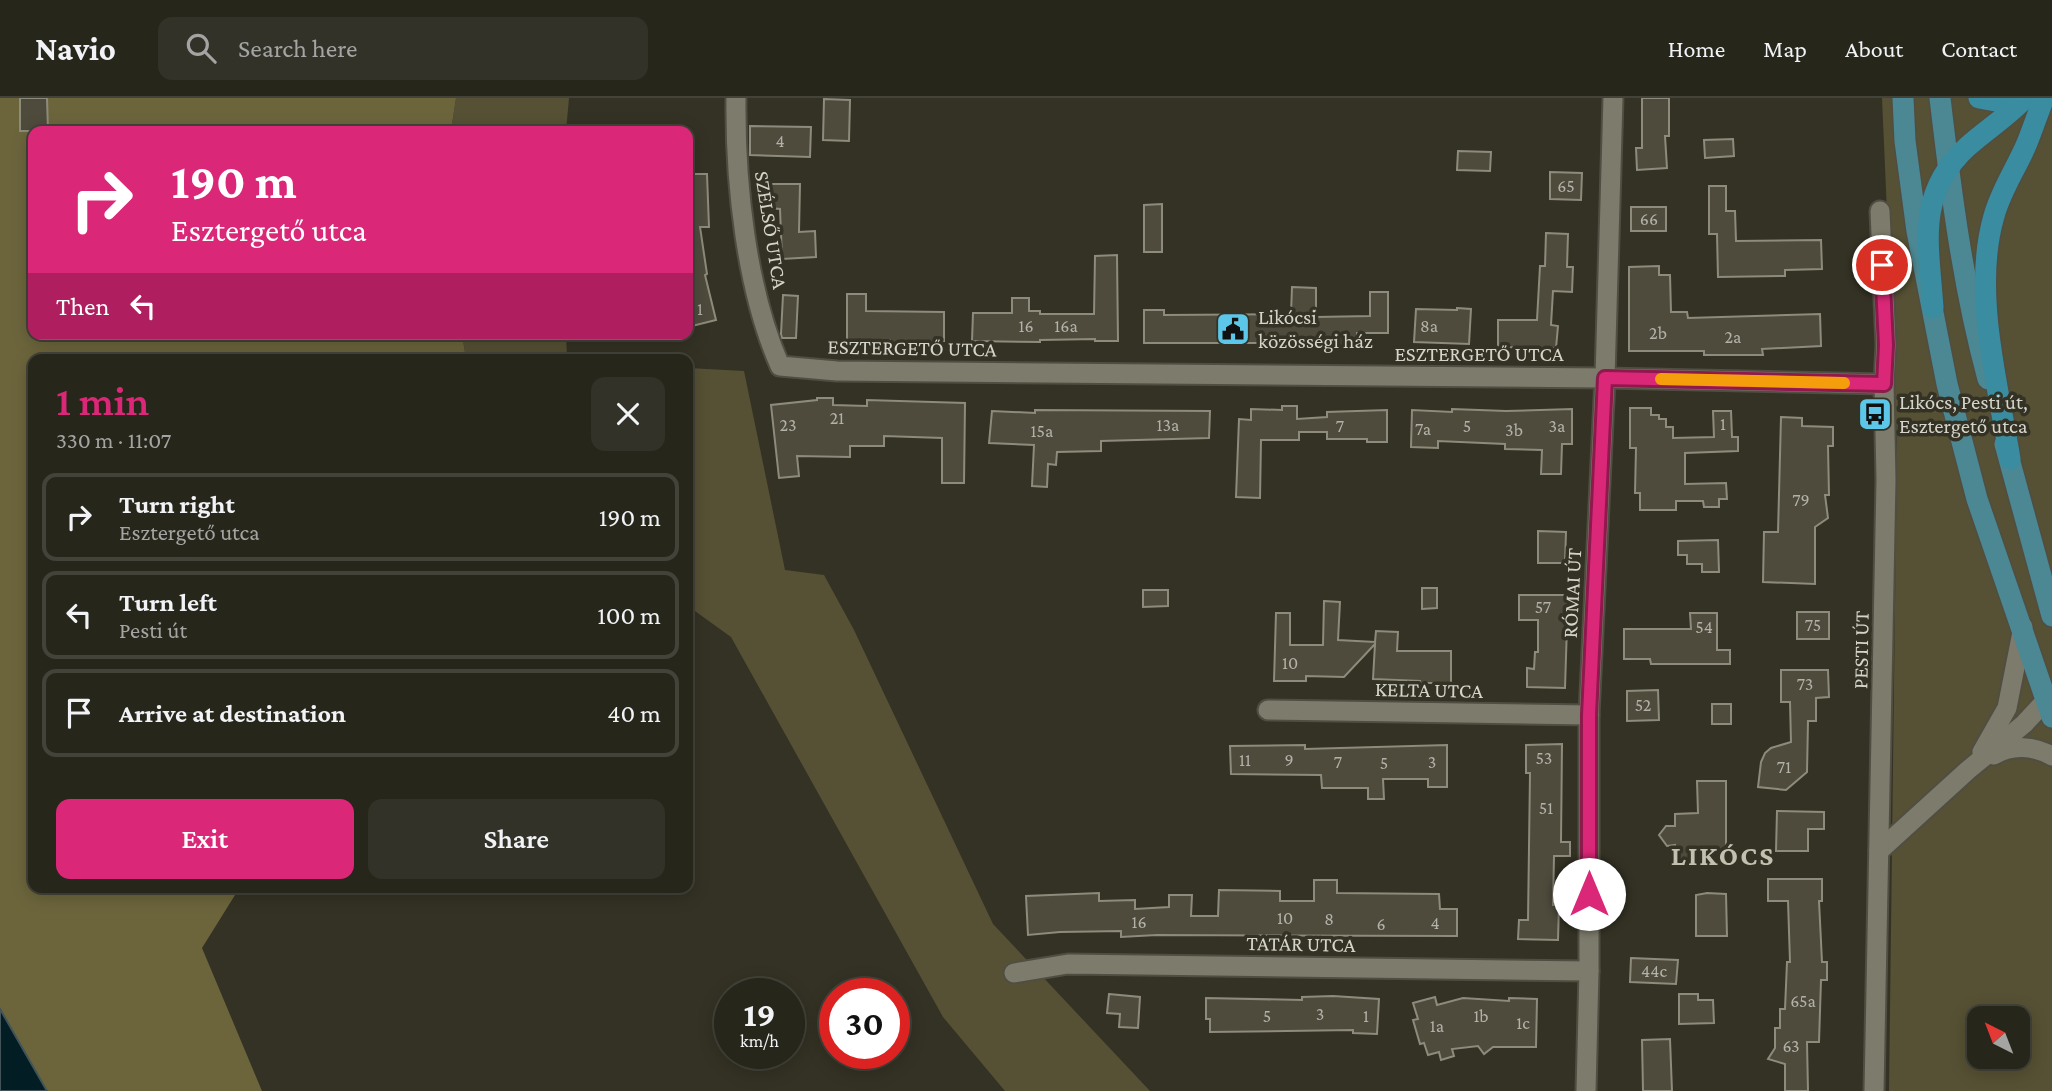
<!DOCTYPE html>
<html lang="en">
<head>
<meta charset="utf-8">
<style>
	:root { --surface:#27261b; --page:#333228; --text:#f1f3f6; --muted:#a4a5a3; --line:#43433a; --accent:#db2777 }
	body { margin:0; font-family:"Crimson Pro",serif; background:var(--page); color:var(--text); height:100vh; display:flex; flex-direction:column; font-size:26px; white-space:nowrap }
	* { box-sizing:border-box; margin:0 }
	p { font-size:23px; color:var(--muted) }
	.icon { flex:none; width:38px; height:38px; fill:none; stroke:currentColor; stroke-width:2; stroke-linecap:round; stroke-linejoin:round }
	.map { position:relative; flex:1; overflow:hidden }
	.panel { position:absolute; left:28px; top:256px; width:665px; height:539px; display:flex; flex-direction:column; background:var(--surface); border-radius:14px; box-shadow:0 4px 18px #0003,0 0 0 2px var(--line) }
	.panel>* { flex:none }
	.hud { position:absolute; left:28px; top:28px; width:665px; height:214px; border-radius:14px; box-shadow:0 4px 18px #0003,0 0 0 2px var(--line); background:#db2777; color:#fff; overflow:hidden }
	.needle { width:46px; rotate:318deg }
	.fabs { position:absolute; left:1967px; top:908px; display:grid; gap:14px }
	.fabs a { display:grid; place-items:center; width:63px; height:63px; border-radius:14px; background:var(--surface); box-shadow:0 4px 18px #0003,0 0 0 2px var(--line); font-size:35px }
	.speed { position:absolute; left:714px; top:880px; display:flex; gap:14px; font-size:35px; font-weight:700; text-align:center }
	.speed>* { display:grid; place-content:center; width:91px; height:91px; border-radius:50%; background:var(--surface); box-shadow:0 4px 18px #0003,0 0 0 2px var(--line); line-height:1 }
	.speed small { font-size:18px; font-weight:400 }
	.speed .limit { border:10px solid #d22; background:#fff; color:#111 }
	.pin { position:absolute; display:grid; place-items:center; width:60px; height:60px; color:#fff; margin:-30px; border:4px solid #fff; border-radius:50%; box-shadow:0 2px 7px #0007 }
	.me { position:absolute; width:77px; margin:-38px; rotate:0deg; stroke-linejoin:round; filter:drop-shadow(0 0 5px #0008) }
	.turn { display:flex; align-items:center; gap:24px; height:147px; padding:0 28px; font-size:32px }
	.turn .icon { width:91px; height:91px; stroke-width:2.5 }
	.turn b { display:block; font-size:49px; line-height:60px }
	.then { display:flex; align-items:center; height:66px; padding:0 28px; background:#0003; gap:14px; font-size:26px }
	.round { display:grid; place-items:center; flex:none; width:74px; height:74px; border-radius:14px; background:var(--page) }
	.headline { display:flex; align-items:center; justify-content:space-between; height:119px; padding:0 28px }
	h1 { font-size:42px; font-weight:600; line-height:52px; color:var(--accent) }
	.cta { display:flex; gap:14px; margin-top:auto; padding:14px 28px }
	.cta a { flex:1; height:80px; border-radius:14px; background:var(--accent); color:#fff; font-size:28px; font-weight:600; line-height:80px; text-align:center }
	.cta a+a { background:var(--page); color:var(--text) }
	ul { padding:0; list-style:none }
	li { display:flex; align-items:center; gap:21px; height:88px; margin:0 14px 10px; padding:0 14px; border:4px solid var(--line); border-radius:14px }
	li div { flex:1 }
	li b { display:block; font-size:26px }
	li em { font-style:normal }
	header { display:flex; align-items:center; gap:42px; box-sizing:border-box; height:98px; padding:0 35px; background:var(--surface); border-bottom:2px solid var(--line) }
	header strong { font-size:33px }
	nav { display:flex; gap:38px; margin-inline-start:auto; font-size:24px }
	.search { width:490px; height:63px; background:var(--page); display:flex; align-items:center; gap:18px; box-sizing:border-box; padding:0 24px; border-radius:14px; color:var(--muted); font-size:26px }
	.map>svg:first-child { display:block }
	.green { fill:#565134; fill-rule:evenodd }
	.forest { fill:#6c653c }
	.water { fill:#031d25; stroke:#425457; stroke-width:2 }
	.building { fill:#4e4b3d; stroke:#8d8b7b; stroke-width:2 }
	.lines { fill:none; stroke-linecap:round; stroke-linejoin:round }
	.minor-casing { stroke:#504e42; stroke-width:23 }
	.primary-casing { stroke:#504e42; stroke-width:24 }
	.trunk-casing { stroke:#504e42; stroke-width:24 }
	.minor { stroke:#7d7b6b; stroke-width:19 }
	.primary { stroke:#4b8893; stroke-width:21 }
	.trunk { stroke:#3a8ca0; stroke-width:21 }
	.route-casing { stroke:#8e194d; stroke-width:18 }
	.route { stroke:#db2777; stroke-width:12 }
	.slow { stroke:#f59e0b; stroke-width:12 }
	.labels { text-anchor:middle; dominant-baseline:central; stroke-width:7; stroke-linejoin:round; paint-order:stroke }
	.number-label { font-size:18px; fill:#b3b2a8 }
	.street-label { font-size:21px; fill:#d5d4cb; stroke:#343224 }
	.poi-label { font-size:21px; fill:#d5d4cb; stroke:#343224; text-anchor:start }
	.district-label { font-size:28px; font-weight:bold; letter-spacing:2px; fill:#c2c0af; stroke:#343224 }
</style>
</head>
<body>
<header>
<strong>Navio</strong>
<div class="search"><svg class="icon" aria-label="search" viewBox="0 0 24 24"><circle cx="10" cy="10" r="6"/><path d="M15 15l6 6"/></svg>Search here</div>
<nav><a>Home</a><a>Map</a><a>About</a><a>Contact</a></nav>
</header>
<div class="map">
<svg width="2052" height="993" viewBox="0 0 2052 993">
	<rect width="100%" height="100%" fill="#343224"/>
	<!-- green -->
	<g class="green">
		<path d="M456,0h113l-3,33h-115z"/>
		<path d="M1882,0h170v993h-163l8,-650zM1979,920h39v39h-39z"/>
		<path d="M462,236h104l1,25h-101z"/>
		<path d="M688,270l56,3 41,199 39,5 30,55 139,294 157,167h-145l-62,-74 -212,-380 -43,-31z"/>
	</g>
	<!-- forest -->
	<path class="forest" d="M0,0h456l-5,33h-418v203h429l4,25h-433v528h207l-38,61 60,143h-215l-47,-82z"/>
	<!-- water -->
	<path class="water" d="M0,911l47,82h-47z"/>
	<!-- building -->
	<g class="building">
		<path d="M20,0h27l1,33h-28z"/>
		<path d="M1642,0h27v38h-4l2,32 -30,2 -1,-22h6z"/>
		<path d="M824,1l26,1 -1,41 -26,-1z"/>
		<path d="M750,28l61,1 -1,30 -60,-2z"/>
		<path d="M1733,41l1,17 -29,2 -1,-18z"/>
		<path d="M1458,53l33,1 -1,19 -33,-1z"/>
		<path d="M1550,74l32,1 -1,27 -31,-1z"/>
		<path d="M688,76h19l2,53h-9l7,47 -2,1 11,45 -28,7z"/>
		<path d="M769,86h31l-1,48 16,-1 1,26 -34,2 -2,-50 -11,-1z"/>
		<path d="M1709,88h17v25h9l1,30 85,-1 1,29 -37,1v6l-67,1 -1,-43h-8z"/>
		<path d="M1162,106v48h-18v-47z"/>
		<rect x="1631" y="109" width="35" height="24"/>
		<path d="M1546,135l22,1 -1,33h6l-1,25 -19,-1 -2,34 7,1 -2,22 -58,-1v-27h39l3,-54h5z"/>
		<path d="M1117,157l1,86h-23v-2l-55,1v2l-68,-1 1,-28h39v-15h17v13h11v3h54l1,-58z"/>
		<path d="M1659,168v9h11l1,37h16l1,6 132,-4 1,32 -59,3 1,6h-59v-4h-75v-84z"/>
		<path d="M1292,189l24,1v29l54,-1v-24h18v41h-31v13h-25v-5l-53,-1v3h-135v-33h20v5l127,-1z"/>
		<path d="M847,196h19v17l78,1v29h-20v3l-34,-1v-3h-43z"/>
		<path d="M783,197l15,1 -2,42h-14l-1,-4z"/>
		<path d="M1457,210l14,1 -2,35 -55,-2 2,-33 41,1z"/>
		<path d="M817,300h16v7l34,1v-6l98,3 -1,80h-22v-45l-58,-2v10h-34v11l-53,-1 2,20 -20,2 -8,-73 46,-5z"/>
		<path d="M1282,308h15v13l30,-2v-5l60,-2v32h-20v-3h-40v-7h-28v8h-38l-1,58 -24,-1 3,-78 12,1v-11l31,1z"/>
		<path d="M1630,310h21v7h8v4h7v8h7v11l41,-1 -1,-26h18l1,26h6v14l-53,2v31l41,-1 1,16h-8v8h-15l-1,-6h-27v9h-36v-17h-5l1,-45h-6z"/>
		<path d="M1452,311l54,2 66,-2v35h-10l-1,30h-20l1,-24 -37,-1v-5l-67,-3v7l-27,-1 1,-37 40,2z"/>
		<path d="M1035,312l175,1 -1,27 -108,3v10l-44,1 -1,13 -8,-1 -1,23 -15,-1 2,-41 -45,-2 3,-32 43,2z"/>
		<path d="M1781,319l21,1v8l31,1v19h-5l1,49h-4l3,23 -13,9v57l-52,-2 1,-50h14z"/>
		<path d="M1538,433l28,1 -1,31h-27z"/>
		<path d="M1718,442l1,32h-17v-8h-15v-9h-9v-14z"/>
		<path d="M1422,490h15v20l-15,1z"/>
		<path d="M1143,492h25v16l-25,1z"/>
		<path d="M1519,497h49l-3,93 -38,-1v-19l7,1 1,-17h3v-32h-19z"/>
		<path d="M1324,503l16,1 -2,38 37,2 1,-11 22,1 -1,19h54v32h-31v-2l-47,-2 2,-35 -31,33 -38,-1v5h-32l2,-68h14v32h33z"/>
		<rect x="1797" y="514" width="32" height="27"/>
		<path d="M1690,515h27v37h13v14h-79l-1,-5h-26v-30h67z"/>
		<path d="M1781,572h47l1,27 -13,1v23h-8l-1,51 -21,18 -28,-3 3,-25 4,-9 6,-5 20,-6 -1,-40h-9z"/>
		<path d="M1658,592l1,30 -32,1v-30z"/>
		<rect x="1712" y="606" width="19" height="20"/>
		<path d="M1562,646l-1,98h9v14h-16l-1,49h6l-1,35 -40,-1 1,-19h9l2,-147h-4v-28z"/>
		<path d="M1305,647v4l142,-4v42h-19v-8h-45l1,20h-16v-11h-46l-1,-13 -90,-1 -1,-28z"/>
		<path d="M1697,683h29v70l-31,1v6l-20,1v-14l-8,1 -8,-11 7,-9h9v-12l23,-1z"/>
		<path d="M1777,713l47,1v17h-16v22h-32z"/>
		<path d="M1768,781h54v22h-3l3,61h5v18h-6l-2,62h-12l1,49h-23v-27l-17,-5 7,-11v-20h5v-19h5l2,-47h3l-2,-61h-20z"/>
		<path d="M1314,782h23v13l102,1 1,15h17v27l-300,-1 -36,2v-6l-61,1 -32,3 -2,-39 73,-3v8l36,-1v9l34,-2v-12h23l-1,21h27l1,-26 61,1v10h34z"/>
		<path d="M1707,795l19,1 1,42h-31v-41z"/>
		<path d="M1631,860l47,2 -2,24 -46,-2z"/>
		<path d="M1109,896l31,3 -2,31 -19,-1 1,-13 -13,-1z"/>
		<path d="M1679,896h19v6h15l1,23 -35,1z"/>
		<path d="M1333,898l46,3 -2,35 -24,-1v-3l-143,2v-13h-4v-21l96,2v-3z"/>
		<path d="M1435,899l2,8 26,-7 46,3v-3l28,1 -1,48h-43l-9,7 -6,-8 -26,3 2,7 -13,4 -2,-8 -11,3 -4,-12 -4,1 -7,-24 5,-1 -5,-16z"/>
		<path d="M1670,941l2,52h-29l-1,-51z"/>
	</g>
	<g class="lines">
		<!-- minor casing -->
		<g class="minor-casing">
			<g id="minor">
				<path d="M736,0c-1,84 10,191 44,268l57,5 768,7 279,6"/>
				<path d="M1268,612l321,5"/>
				<path d="M1982,654l25,-44 16,-81"/>
				<path d="M1994,657c18,-11 40,-9 58,1"/>
				<path d="M1879,753l89,-81 56,-46 28,-30"/>
				<path d="M1014,875l54,-9 521,7"/>
				<path d="M1586,993l3,-120v-256l16,-337 8,-280"/>
				<path d="M1874,993l12,-611 -2,-96 2,-39 -6,-134"/>
			</g>
		</g>
		<!-- primary casing -->
		<g class="primary-casing">
			<g id="primary">
				<path d="M1903,0l2,43 12,90 30,153 30,115 75,218"/>
				<path d="M1940,0c11,94 23,189 48,281"/>
				<path d="M2005,346l47,172"/>
			</g>
		</g>
		<!-- trunk casing -->
		<g class="trunk-casing">
			<g id="trunk">
				<path d="M1979,0l22,4 6,-4"/>
				<path d="M1933,210c-4,-63 -18,-113 34,-161 19,-17 40,-30 58,-49"/>
				<path d="M2010,361c-12,-75 -38,-168 -16,-243 7,-26 23,-49 33,-73 6,-15 11,-30 17,-45"/>
			</g>
		</g>
		<!-- minor -->
		<use href="#minor" class="minor"/>
		<!-- primary -->
		<use href="#primary" class="primary"/>
		<!-- trunk -->
		<use href="#trunk" class="trunk"/>
	</g>
	<g class="lines">
		<!-- route casing -->
		<g class="route-casing">
			<path id="route" d="M1589,796v-179l16,-337 279,6 2,-39 -4,-80"/>
		</g>
		<!-- route -->
		<use href="#route" class="route"/>
		<!-- slow -->
		<path class="slow" d="M1661,281l183,4"/>
	</g>
	<!-- icons -->
	<defs>
		<g id="civic-square" transform="scale(1.75)"><rect x="-9" y="-9" width="18" height="18" rx="4" fill="#5cc7e8" stroke="#343224"/><path d="M-.6-6.5H3V-4.5H.6V-3L4-1V1h2V6H-6V1h2V-1L-.6-3ZM-1.2 2.5V6h2.4V2.5Z" fill="#111"/></g>
		<g id="bus-square" transform="scale(1.75)"><rect x="-9" y="-9" width="18" height="18" rx="4" fill="#5cc7e8" stroke="#343224"/><path d="M-5-6H5V4H4V6H2V4H-2V6H-4V4H-5ZM-3.5-4V0h7V-4ZM-3.5 1.2v1.5H-2V1.2ZM2 1.2v1.5H3.5V1.2Z" fill="#111"/></g>
	</defs>
	<g fill-rule="evenodd">
		<use href="#civic-square" x="1233" y="231"/>
		<use href="#bus-square" x="1875" y="316"/>
	</g>
	<g class="labels">
		<!-- number labels -->
		<g class="number-label">
			<text x="780" y="43">4</text>
			<text x="1566" y="88">65</text>
			<text x="1649" y="121">66</text>
			<text x="700" y="211">1</text>
			<text x="1026" y="228">16</text>
			<text x="1066" y="228">16a</text>
			<text x="1429" y="228">8a</text>
			<text x="1658" y="235">2b</text>
			<text x="1733" y="239">2a</text>
			<text x="837" y="320">21</text>
			<text x="1723" y="326">1</text>
			<text x="788" y="327">23</text>
			<text x="1168" y="327">13a</text>
			<text x="1340" y="328">7</text>
			<text x="1467" y="328">5</text>
			<text x="1557" y="328">3a</text>
			<text x="1423" y="331">7a</text>
			<text x="1514" y="332">3b</text>
			<text x="1042" y="333">15a</text>
			<text x="1801" y="402">79</text>
			<text x="1543" y="509">57</text>
			<text x="1813" y="527">75</text>
			<text x="1704" y="529">54</text>
			<text x="1290" y="565">10</text>
			<text x="1805" y="586">73</text>
			<text x="1643" y="607">52</text>
			<text x="1544" y="660">53</text>
			<text x="1245" y="662">11</text>
			<text x="1289" y="662">9</text>
			<text x="1338" y="664">7</text>
			<text x="1432" y="664">3</text>
			<text x="1384" y="665">5</text>
			<text x="1784" y="669">71</text>
			<text x="1546" y="710">51</text>
			<text x="1285" y="820">10</text>
			<text x="1329" y="821">8</text>
			<text x="1139" y="824">16</text>
			<text x="1435" y="825">4</text>
			<text x="1381" y="826">6</text>
			<text x="1654" y="873">44c</text>
			<text x="1803" y="903">65a</text>
			<text x="1320" y="916">3</text>
			<text x="1267" y="918">5</text>
			<text x="1366" y="918">1</text>
			<text x="1481" y="918">1b</text>
			<text x="1523" y="925">1c</text>
			<text x="1437" y="928">1a</text>
			<text x="1791" y="948">63</text>
		</g>
		<!-- street labels -->
		<g class="street-label">
			<text transform="translate(771 132) rotate(81)">SZÉLSŐ UTCA</text>
			<text transform="translate(912 250) rotate(1)">ESZTERGETŐ UTCA</text>
			<text x="1479" y="256">ESZTERGETŐ UTCA</text>
			<text transform="translate(1572 495) rotate(-87)">RÓMAI ÚT</text>
			<text transform="translate(1861 552) rotate(-89)">PESTI ÚT</text>
			<text transform="translate(1429 592) rotate(1)">KELTA UTCA</text>
			<text transform="translate(1301 846) rotate(1)">TATÁR UTCA</text>
		</g>
		<!-- poi labels -->
		<g class="poi-label">
			<text x="1258" y="219">Likócsi<tspan x="1258" dy="24">közösségi ház</tspan></text>
			<text x="1899" y="304">Likócs, Pesti út,<tspan x="1899" dy="24">Esztergető utca</tspan></text>
		</g>
		<!-- district labels -->
		<g class="district-label">
			<text x="1723" y="757">LIKÓCS</text>
		</g>
	</g>
</svg>
<div class="fabs">
<a><svg class="needle" viewBox="-14 -14 28 28"><path d="M0-13l5 13h-10z" fill="#e53935"/><path d="M0 13l5-13h-10z" fill="#a4a5a3"/></svg></a>
</div>
<div class="speed"><div>19<small>km/h</small></div><div class="limit">30</div></div>
<div class="pin" style="left:1882px;top:167px;background:#d93025"><svg class="icon" aria-label="arrive" viewBox="0 0 24 24"><path d="M6 21V4h12l-3 4 3 4H6"/></svg></div>
<svg class="me" style="left:1589px;top:796px" viewBox="-20 -20 40 40"><circle r="19" fill="#fff"/><path d="M0-13L10 11 0 6-10 11z" fill="#db2777"/></svg>
<div class="hud">
<div class="turn"><svg class="icon" aria-label="right" viewBox="0 0 24 24"><path d="M7 20v-9h11M14 6l5 5-5 5"/></svg><div><b>190 m</b>Esztergető utca</div></div>
<div class="then">Then<svg class="icon" aria-label="left" viewBox="0 0 24 24"><path d="M17 20v-9H6M10 6l-5 5 5 5"/></svg></div>
</div>
<section class="panel">
<div class="headline"><div><h1>1 min</h1><p>330 m · 11:07</p></div><a class="round"><svg class="icon" aria-label="close" viewBox="0 0 24 24"><path d="M6 6l12 12M18 6L6 18"/></svg></a></div>
<ul>
<li><svg class="icon" aria-label="right" viewBox="0 0 24 24"><path d="M7 20v-9h11M14 6l5 5-5 5"/></svg><div><b>Turn right</b><p>Esztergető utca</p></div><em>190 m</em></li>
<li><svg class="icon" aria-label="left" viewBox="0 0 24 24"><path d="M17 20v-9H6M10 6l-5 5 5 5"/></svg><div><b>Turn left</b><p>Pesti út</p></div><em>100 m</em></li>
<li><svg class="icon" aria-label="arrive" viewBox="0 0 24 24"><path d="M6 21V4h12l-3 4 3 4H6"/></svg><div><b>Arrive at destination</b></div><em>40 m</em></li>
</ul>
<div class="cta"><a>Exit</a><a>Share</a></div>
</section>
</div>
</body>
</html>
